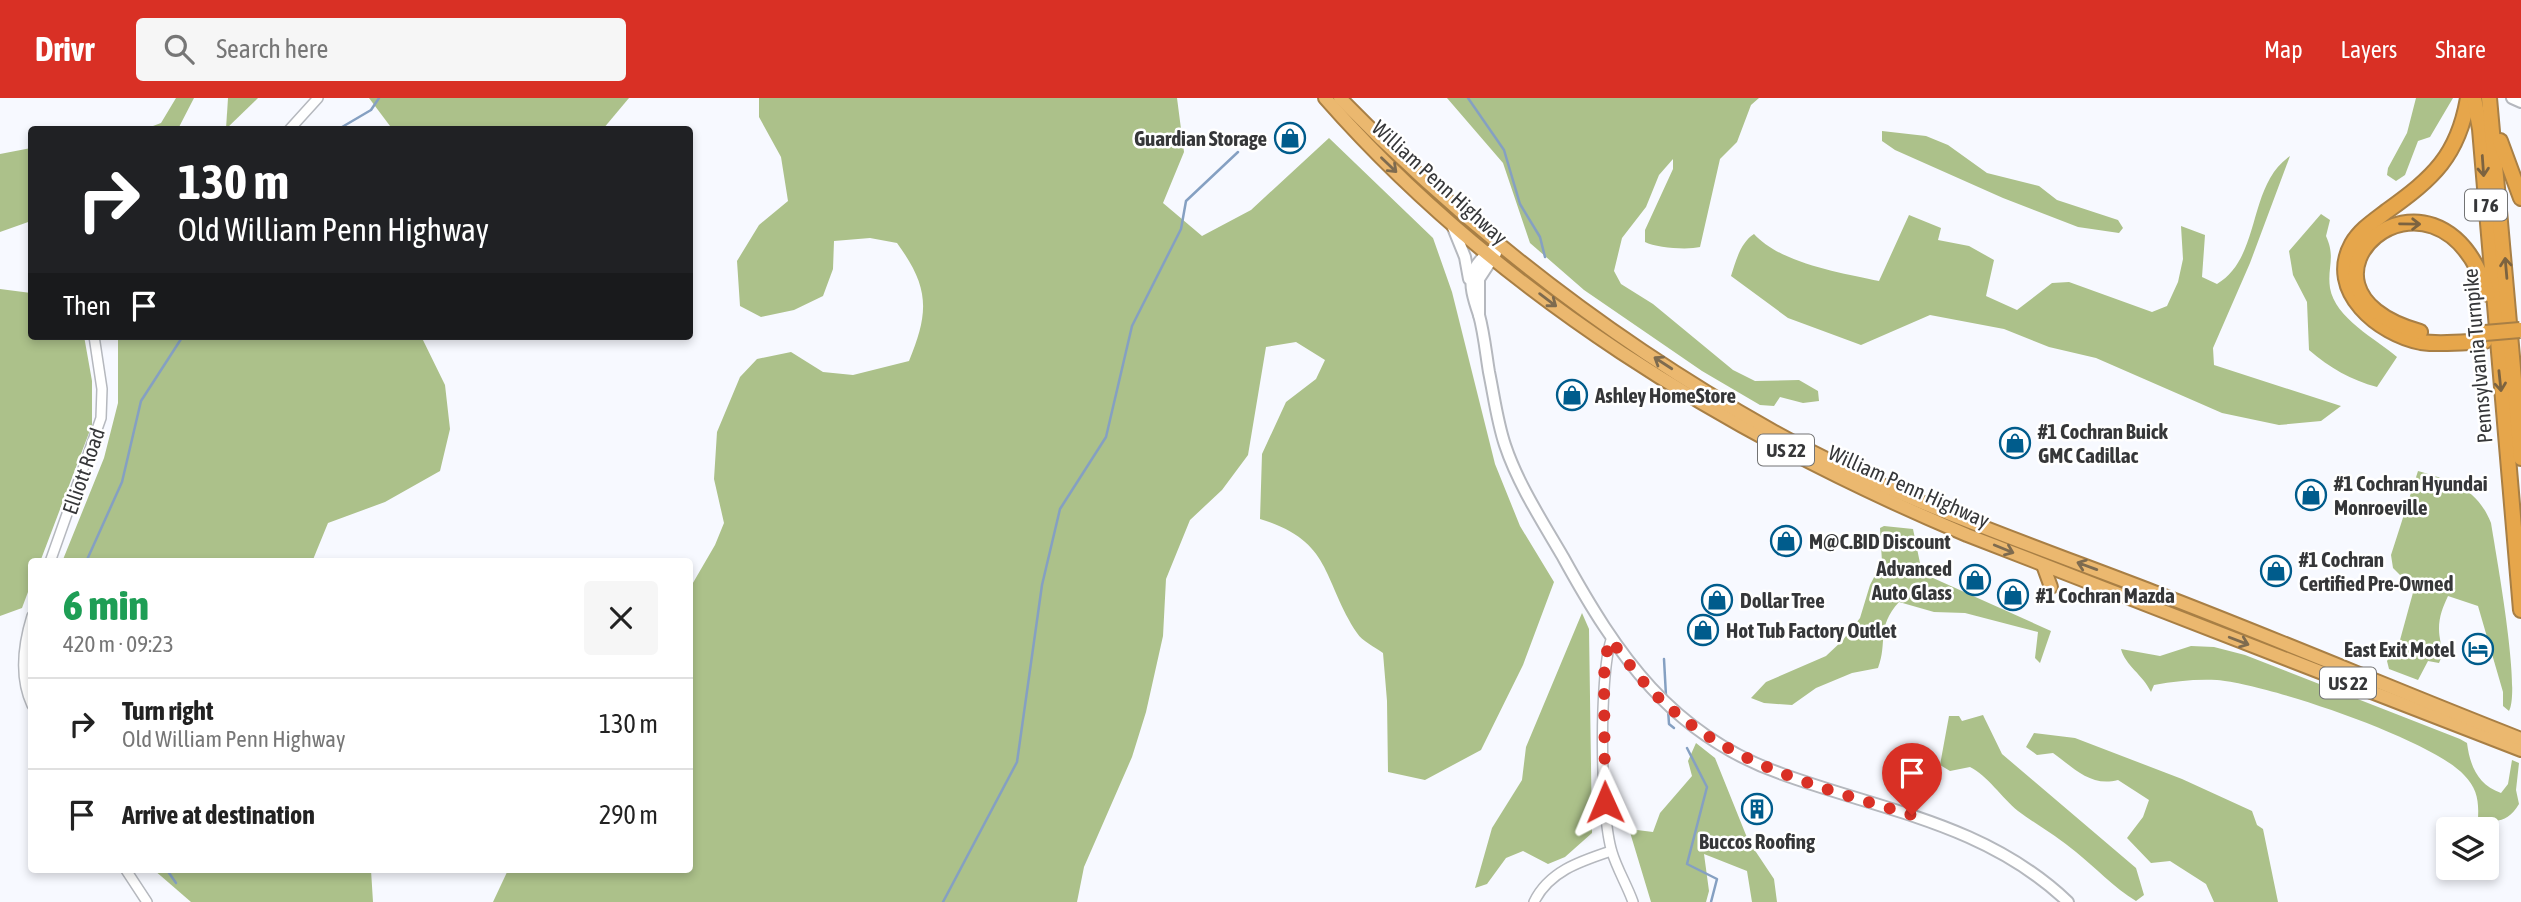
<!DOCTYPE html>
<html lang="en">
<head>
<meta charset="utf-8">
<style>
	:root { --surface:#fff; --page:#f6f6f6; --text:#222; --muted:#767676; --line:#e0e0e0; --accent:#d93025 }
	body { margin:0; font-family:"Asap Condensed",sans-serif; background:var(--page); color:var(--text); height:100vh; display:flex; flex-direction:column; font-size:26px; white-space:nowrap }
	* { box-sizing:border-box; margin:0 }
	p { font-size:23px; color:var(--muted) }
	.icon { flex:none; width:38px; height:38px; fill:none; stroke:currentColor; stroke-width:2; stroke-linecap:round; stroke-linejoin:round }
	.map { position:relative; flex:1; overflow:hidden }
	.details { position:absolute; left:28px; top:460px; width:665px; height:315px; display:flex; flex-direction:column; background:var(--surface); border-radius:7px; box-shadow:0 4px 10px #0003 }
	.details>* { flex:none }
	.guide { position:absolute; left:28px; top:28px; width:665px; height:214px; border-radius:7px; box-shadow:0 4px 10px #0003; background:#202124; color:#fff; overflow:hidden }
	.controls { position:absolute; left:2436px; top:719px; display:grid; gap:14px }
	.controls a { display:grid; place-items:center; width:63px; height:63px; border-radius:7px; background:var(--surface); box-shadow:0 4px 10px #0003; font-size:35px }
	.pin { position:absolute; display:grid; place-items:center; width:60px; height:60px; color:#fff; margin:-72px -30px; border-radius:50% 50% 50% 0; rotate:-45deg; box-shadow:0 0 7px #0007 }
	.pin .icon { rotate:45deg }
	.me { position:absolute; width:77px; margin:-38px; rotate:359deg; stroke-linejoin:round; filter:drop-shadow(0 0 5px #0008) }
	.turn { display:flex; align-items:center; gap:24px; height:147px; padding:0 35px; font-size:32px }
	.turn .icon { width:91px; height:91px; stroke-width:2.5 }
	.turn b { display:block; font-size:49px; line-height:60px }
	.then { display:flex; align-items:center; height:66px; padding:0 35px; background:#0003; gap:14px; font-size:26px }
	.round { display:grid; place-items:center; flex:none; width:74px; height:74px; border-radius:7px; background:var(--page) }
	.headline { display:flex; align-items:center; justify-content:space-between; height:119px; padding:0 35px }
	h1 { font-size:42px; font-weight:800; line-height:52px; color:#1e9e55 }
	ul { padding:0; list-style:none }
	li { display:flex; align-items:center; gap:21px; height:91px; padding:0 35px; border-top:2px solid var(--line) }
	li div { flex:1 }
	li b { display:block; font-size:26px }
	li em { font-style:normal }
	header { display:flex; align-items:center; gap:42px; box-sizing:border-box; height:98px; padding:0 35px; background:var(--accent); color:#fff }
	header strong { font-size:33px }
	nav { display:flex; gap:38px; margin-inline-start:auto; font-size:24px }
	.search { width:490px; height:63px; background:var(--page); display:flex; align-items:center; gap:18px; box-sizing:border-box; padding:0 24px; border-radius:7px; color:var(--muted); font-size:26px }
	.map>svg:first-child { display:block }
	.forest { fill:#acc18a }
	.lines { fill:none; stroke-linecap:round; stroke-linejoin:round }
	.stream { stroke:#85a0c2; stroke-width:2.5 }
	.tertiary-casing { stroke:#b5b8be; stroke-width:12 }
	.secondary-casing { stroke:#b5b8be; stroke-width:14 }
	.trunk-casing { stroke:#a87f45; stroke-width:16 }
	.motorway-casing { stroke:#a87f45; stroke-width:18 }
	.tertiary { stroke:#fff; stroke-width:9 }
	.secondary { stroke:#fff; stroke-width:10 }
	.trunk { stroke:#ebb86f; stroke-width:12 }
	.motorway { stroke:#e6a64b; stroke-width:14 }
	.motorway-bridge-casing { stroke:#a87f45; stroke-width:18; stroke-linecap:butt }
	.motorway-bridge { stroke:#e6a64b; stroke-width:14 }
	.oneway { stroke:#7e6b4f }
	.oneway2 { stroke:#7c6340 }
	.route { stroke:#d93025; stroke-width:12; stroke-dasharray:0 21.6 }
	.labels { text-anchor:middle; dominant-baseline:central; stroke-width:5; stroke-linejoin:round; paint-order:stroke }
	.shield { fill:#fff; stroke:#727374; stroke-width:2 }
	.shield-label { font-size:19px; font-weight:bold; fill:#363739 }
	.poi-label { font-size:21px; font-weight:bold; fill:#363739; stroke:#fff; text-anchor:start }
	.street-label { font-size:21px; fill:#363739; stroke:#fff }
</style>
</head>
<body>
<header>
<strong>Drivr</strong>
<div class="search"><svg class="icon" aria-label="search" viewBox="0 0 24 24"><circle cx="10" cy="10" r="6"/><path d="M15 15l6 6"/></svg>Search here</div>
<nav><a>Map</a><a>Layers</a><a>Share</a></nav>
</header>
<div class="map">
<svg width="2521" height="804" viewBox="0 0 2521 804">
	<rect width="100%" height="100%" fill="#f7f9ff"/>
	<!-- forest -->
	<g class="forest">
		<path d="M176,0h18l-16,31h-33l16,-6z"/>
		<path d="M228,0h30l-32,31z"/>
		<path d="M369,0h260l-26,31 -210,1z"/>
		<path d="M759,0h418l7,54 -21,51 39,33 49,-26 78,-72 104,100 19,54 43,172 25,62 34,56 -31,83 -42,85 -56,30 -37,-8 -1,-71 -4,-48c-8,-6 -21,-12 -26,-20 -35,-53 -24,-92 -97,-114l2,-65 24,-52 30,-23 9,-19 -29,-18 -30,5 -18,108 -26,35 -32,30 -24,59 -3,57 -17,76 -14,45 -48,110 -7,35h-584l15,-32h182v-282l25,-43 9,-22 -10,-44 3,-47 23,-55 17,-18 34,-7 32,20 30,3 56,-14c20,-49 21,-73 -12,-118l-27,-5 -36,3 -1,28 -10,27 -29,14 -33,7 -21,-11 -3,-45 22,-36 29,-24 -7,-44 -22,-40z"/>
		<path d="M1447,0h312l-8,7 -14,37 -17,17 -20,88c-12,3 -44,1 -55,-5v-12l28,-61v-10l-14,16 -13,32 -24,31 -8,33 7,13 32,20 80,66 22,11 44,-1 19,11 1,10 -16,2 -23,-6 -6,9 -14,-1 -58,-34 -118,-81 -54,-47 -27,-80z"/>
		<path d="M2416,0h37l-23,39 -12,4 -13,34 -9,6 -9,-6 1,-7 19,-35z"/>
		<path d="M1882,33l44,5 22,9 39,28 52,13 18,14 61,20 5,8 -4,5 -41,-6 -75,-29 -108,-48 -13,-9z"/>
		<path d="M31,50v73l-31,11v-78z"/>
		<path d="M2290,58l-40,107 -37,85 1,17 127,41 -20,15 -42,4 -57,-12 -126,-55 -47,-11 -45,-18 -74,-14 -69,30 -73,-27 -57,-42c5,-15 9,-33 23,-42 26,29 87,39 125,47l30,-66 32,13 -3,12 31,6 25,14 -8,36 31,14 35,-27 17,-1 83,30 15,-6 11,-24 5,-23 -2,-33 24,9 -3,42 15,7c45,-27 30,-99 73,-128z"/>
		<path d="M2321,116l9,6 -4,16c10,22 1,31 4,52 5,30 46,51 67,69l-20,30c-26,-7 -47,-19 -68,-37l-2,-48 -14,-27 -4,-24z"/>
		<path d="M0,191l31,4 1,43h52l8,45v44l-52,137h-8l-1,22 -9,24 -22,8z"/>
		<path d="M118,238h303l24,49 5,44 -10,42 -55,31 -57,21 -16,39h-250l42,-104 14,-55z"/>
		<path d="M2418,373c34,10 59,17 73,52 5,31 30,167 18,188l-6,-5v-14l-25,-86 -30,-10c-5,11 -9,20 -9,33 0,13 6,22 0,34l-11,-2 -10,19 -29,-11 -2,-8 13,-21 14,-51 -21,-21 -2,-13z"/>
		<path d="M1884,428l29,3 8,39 12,10 118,53 -11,32 -5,-5 3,-26 -73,-19 -31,-1 -35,-10c-23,25 -11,40 -21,66l-26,5 -36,15 -24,17 -28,-2 -13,-5 15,-16 60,-26 17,-16 17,-22 10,-33 12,-23 -2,-34z"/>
		<path d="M1582,515l7,16 3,204 -27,24 -17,7 -25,-13 -17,7 -19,26 -12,4 17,-60 30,-48 4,-33z"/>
		<path d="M2191,548l23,1 31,8 215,84 7,4c3,23 11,42 34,50l7,-9 4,-24 7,3 -3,27 3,14c-11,18 -21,19 -41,14 1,-17 -1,-30 -14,-43 -33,-36 -197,-91 -247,-95 -21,-1 -42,1 -63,5l-3,7c-8,-17 -26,-27 -30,-43l39,7z"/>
		<path d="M1983,617l19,39 134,114 8,27 -8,6c-23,-14 -40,-33 -60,-49 -18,-15 -39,-27 -58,-41 -16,-13 -31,-36 -48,-44l-20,4 -10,-6 9,-49h10l3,5z"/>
		<path d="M2034,635l41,5 107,41 70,32 5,14 6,4 15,73h-64l-8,-18 -36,-23 -19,2 -24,-25 16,-21 6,-17 -31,-20c-27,7 -43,-11 -65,-27l-16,2 -11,-8z"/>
		<path d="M1696,645l19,15 33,82 26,39 3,23h-25l-5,-31 -43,-17 5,37 -3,11h-55l-22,-73 24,3 7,-19 32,-37 -4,-15z"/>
		<path d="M154,772h217l2,32h-182z"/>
	</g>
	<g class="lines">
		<!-- stream -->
		<g class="stream">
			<path d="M1468,0l36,52 16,54 20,33 5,20"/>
			<path d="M337,32l34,-20 8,-12"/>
			<path d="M86,464l36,-80 19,-81 42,-65"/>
			<path d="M1664,561l2,37"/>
			<path d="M1668,611l1,15 5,4"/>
			<path d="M1687,650l20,39 -20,77 30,15 -6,23"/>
			<path d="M167,772l9,13"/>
			<path d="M943,804l74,-140 25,-177 18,-76 46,-72 26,-111 49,-97 5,-28 52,-49"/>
		</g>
		<!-- tertiary casing -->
		<g class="tertiary-casing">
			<g id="tertiary">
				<path d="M289,32l29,-32"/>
				<path d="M50,464l51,-144 1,-29 -8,-53"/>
				<path d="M32,518c-9,29 -13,61 0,89"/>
				<path d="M1611,542c-12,37 -11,174 1,212 5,17 15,33 21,50"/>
				<path d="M126,772l21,32"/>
				<path d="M1534,804c15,-31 47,-41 77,-51"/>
			</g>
		</g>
		<!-- secondary casing -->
		<g class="secondary-casing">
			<g id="secondary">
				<path d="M2512,0l9,4"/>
				<path d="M1452,127l13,32 4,22"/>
				<path d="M1500,146c-34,23 -33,36 -21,71 5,18 7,39 10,57 5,24 8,49 16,73 13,39 37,76 58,112 54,98 108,178 219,217 102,37 204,50 286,128"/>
				<path d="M1479,217v-36l17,-26"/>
			</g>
		</g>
		<!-- trunk casing -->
		<g class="trunk-casing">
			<g id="trunk">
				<path d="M1325,0c172,196 404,337 642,437l554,215"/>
				<path d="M1340,0c127,130 272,243 431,332 122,68 253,112 383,162 123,47 244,99 367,147"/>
				<path d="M2043,467l8,22"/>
			</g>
		</g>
		<!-- motorway casing -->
		<g class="motorway-casing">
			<g id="motorway">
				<path d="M2468,0c-10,58 -35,80 -81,113 -13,10 -27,19 -35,33 -26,47 27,90 69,98 21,3 43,0 64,-1"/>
				<path d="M2474,0l6,31 41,481"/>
				<path d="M2489,0l32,360"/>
				<path d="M2500,43l21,57"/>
				<path d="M2420,234c-156,-44 15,-199 68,-38"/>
			</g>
		</g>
		<!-- tertiary -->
		<use href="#tertiary" class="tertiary"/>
		<!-- secondary -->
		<use href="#secondary" class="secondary"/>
		<!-- trunk -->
		<use href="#trunk" class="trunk"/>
		<!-- motorway -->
		<use href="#motorway" class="motorway"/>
		<!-- motorway-bridge casing -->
		<g class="motorway-bridge-casing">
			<path id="motorway-bridge" d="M2485,235l35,-3"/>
		</g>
		<!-- motorway-bridge -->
		<use href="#motorway-bridge" class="motorway-bridge"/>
	</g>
	<!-- one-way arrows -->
	<defs><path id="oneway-shaft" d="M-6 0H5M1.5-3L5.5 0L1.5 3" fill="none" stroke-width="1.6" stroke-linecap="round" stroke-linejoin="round" transform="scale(1.75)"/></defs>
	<g class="oneway">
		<use href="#oneway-shaft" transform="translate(1389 67) rotate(44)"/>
		<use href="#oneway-shaft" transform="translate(1548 202) rotate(37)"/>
		<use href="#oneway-shaft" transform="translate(1663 265) rotate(-147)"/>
		<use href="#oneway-shaft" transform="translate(2004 451) rotate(22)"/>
		<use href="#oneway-shaft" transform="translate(2087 468) rotate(-160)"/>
		<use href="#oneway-shaft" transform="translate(2239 543) rotate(21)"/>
	</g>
	<g class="oneway2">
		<use href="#oneway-shaft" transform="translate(2483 68) rotate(86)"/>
		<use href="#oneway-shaft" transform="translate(2410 126) rotate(1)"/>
		<use href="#oneway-shaft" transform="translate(2506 170) rotate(-95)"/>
		<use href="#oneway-shaft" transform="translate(2500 283) rotate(84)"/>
	</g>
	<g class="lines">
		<!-- route -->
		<path class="route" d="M1605,704l-1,-124 1,-21 6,-17c15,20 30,41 48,58 70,67 163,90 253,117"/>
	</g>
	<!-- icons -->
	<defs>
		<g id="shop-ring" transform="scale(1.575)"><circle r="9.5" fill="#fff" stroke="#005c8c" stroke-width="1.5"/><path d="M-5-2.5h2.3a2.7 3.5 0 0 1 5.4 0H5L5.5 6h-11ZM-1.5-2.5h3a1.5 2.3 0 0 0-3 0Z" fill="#005c8c"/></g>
		<g id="hotel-ring" transform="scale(1.575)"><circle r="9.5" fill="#fff" stroke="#005c8c" stroke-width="1.5"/><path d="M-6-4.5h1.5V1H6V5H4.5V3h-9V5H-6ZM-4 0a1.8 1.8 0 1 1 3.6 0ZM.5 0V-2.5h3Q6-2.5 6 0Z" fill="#005c8c"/></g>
		<g id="building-ring" transform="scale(1.575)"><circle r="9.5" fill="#fff" stroke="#005c8c" stroke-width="1.5"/><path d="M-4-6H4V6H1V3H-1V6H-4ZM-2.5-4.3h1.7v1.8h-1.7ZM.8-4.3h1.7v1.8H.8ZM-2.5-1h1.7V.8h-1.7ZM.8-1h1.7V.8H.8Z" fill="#005c8c"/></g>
	</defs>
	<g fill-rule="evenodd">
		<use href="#shop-ring" x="1290" y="40"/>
		<use href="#shop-ring" x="1572" y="297"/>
		<use href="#shop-ring" x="2015" y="345"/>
		<use href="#shop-ring" x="2311" y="397"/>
		<use href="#shop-ring" x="1786" y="443"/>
		<use href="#shop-ring" x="2276" y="473"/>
		<use href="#shop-ring" x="1975" y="482"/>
		<use href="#shop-ring" x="2013" y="497"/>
		<use href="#shop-ring" x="1717" y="502"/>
		<use href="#shop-ring" x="1703" y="532"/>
		<use href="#hotel-ring" x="2478" y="551"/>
		<use href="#building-ring" x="1757" y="711"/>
	</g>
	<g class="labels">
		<!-- shield labels -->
		<g class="shield">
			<rect x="2465" y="91.5" width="42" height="31" rx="5"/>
			<rect x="1758" y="336.5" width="56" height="31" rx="5"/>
			<rect x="2320" y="569.5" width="56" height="31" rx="5"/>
		</g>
		<g class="shield-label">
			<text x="2486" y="107">I 76</text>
			<text x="1786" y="352">US 22</text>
			<text x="2348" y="585">US 22</text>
		</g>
		<!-- poi labels -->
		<g class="poi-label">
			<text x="1267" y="40" text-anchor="end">Guardian Storage</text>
			<text x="1595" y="297">Ashley HomeStore</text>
			<text x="2038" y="333">#1 Cochran Buick<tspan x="2038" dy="24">GMC Cadillac</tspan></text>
			<text x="2334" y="385">#1 Cochran Hyundai<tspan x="2334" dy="24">Monroeville</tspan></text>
			<text x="1809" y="443">M@C.BID Discount</text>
			<text x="2299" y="461">#1 Cochran<tspan x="2299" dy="24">Certified Pre-Owned</tspan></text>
			<text x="1952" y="470" text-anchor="end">Advanced<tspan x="1952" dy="24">Auto Glass</tspan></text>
			<text x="2036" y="497">#1 Cochran Mazda</text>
			<text x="1740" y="502">Dollar Tree</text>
			<text x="1726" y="532">Hot Tub Factory Outlet</text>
			<text x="2455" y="551" text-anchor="end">East Exit Motel</text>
			<text x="1757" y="743" text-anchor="middle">Buccos Roofing</text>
		</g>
		<!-- street labels -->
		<g class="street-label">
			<text transform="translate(1440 84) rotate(42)">William Penn Highway</text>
			<text transform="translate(2477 258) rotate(-95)">Pennsylvania Turnpike</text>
			<text transform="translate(83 373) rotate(-71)">Elliott Road</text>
			<text transform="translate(1909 388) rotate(24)">William Penn Highway</text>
		</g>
	</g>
</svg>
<div class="controls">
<a><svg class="icon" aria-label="layers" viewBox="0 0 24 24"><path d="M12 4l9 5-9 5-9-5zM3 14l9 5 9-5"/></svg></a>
</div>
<div class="pin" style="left:1912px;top:717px;background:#d93025"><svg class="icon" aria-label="arrive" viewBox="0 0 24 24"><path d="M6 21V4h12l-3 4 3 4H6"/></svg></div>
<svg class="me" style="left:1605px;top:704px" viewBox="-20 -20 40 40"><path d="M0-17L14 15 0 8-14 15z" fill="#d93025" stroke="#fff" stroke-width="4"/></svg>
<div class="guide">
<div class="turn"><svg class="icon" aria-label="right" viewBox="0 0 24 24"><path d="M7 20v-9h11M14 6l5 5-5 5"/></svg><div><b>130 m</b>Old William Penn Highway</div></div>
<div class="then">Then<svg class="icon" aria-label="arrive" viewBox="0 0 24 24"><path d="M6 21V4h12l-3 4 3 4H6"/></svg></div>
</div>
<section class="details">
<div class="headline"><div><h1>6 min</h1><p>420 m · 09:23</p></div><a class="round"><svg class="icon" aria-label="close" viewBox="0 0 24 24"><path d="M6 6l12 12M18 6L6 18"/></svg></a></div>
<ul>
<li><svg class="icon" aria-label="right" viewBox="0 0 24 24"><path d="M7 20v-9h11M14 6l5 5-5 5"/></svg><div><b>Turn right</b><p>Old William Penn Highway</p></div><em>130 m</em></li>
<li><svg class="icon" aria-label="arrive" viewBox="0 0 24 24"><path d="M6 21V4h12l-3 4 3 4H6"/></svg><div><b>Arrive at destination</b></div><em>290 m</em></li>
</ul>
</section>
</div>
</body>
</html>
